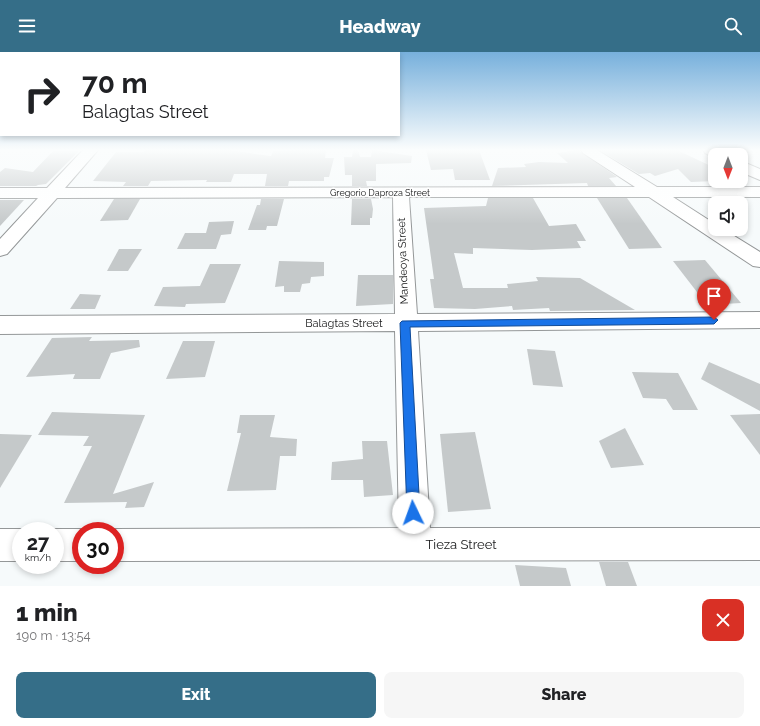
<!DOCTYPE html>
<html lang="en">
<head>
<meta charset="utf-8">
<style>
	:root { --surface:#fff; --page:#f6f6f6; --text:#202124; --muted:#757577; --accent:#356e88 }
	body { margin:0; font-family:Raleway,sans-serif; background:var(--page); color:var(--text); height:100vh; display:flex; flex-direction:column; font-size:15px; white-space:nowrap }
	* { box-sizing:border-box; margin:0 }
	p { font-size:13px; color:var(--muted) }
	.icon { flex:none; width:22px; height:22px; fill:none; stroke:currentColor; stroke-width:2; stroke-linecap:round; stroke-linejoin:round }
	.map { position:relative; height:534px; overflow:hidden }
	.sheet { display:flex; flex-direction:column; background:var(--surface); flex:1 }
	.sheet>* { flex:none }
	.hud { position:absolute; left:0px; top:0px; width:400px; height:84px; box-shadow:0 2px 6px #0003; background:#fff; color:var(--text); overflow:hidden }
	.needle { width:26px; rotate:180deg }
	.controls { position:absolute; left:708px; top:96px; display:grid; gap:8px }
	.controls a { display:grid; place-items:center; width:40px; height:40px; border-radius:8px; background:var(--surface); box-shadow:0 2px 6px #0003; font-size:20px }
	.speed { position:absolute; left:12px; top:470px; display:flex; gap:8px; font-size:20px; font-weight:700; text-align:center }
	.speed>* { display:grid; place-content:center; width:52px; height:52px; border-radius:50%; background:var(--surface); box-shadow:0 2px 6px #0003; line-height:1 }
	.speed small { font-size:10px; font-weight:400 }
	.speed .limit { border:6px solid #d22; background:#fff; color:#111 }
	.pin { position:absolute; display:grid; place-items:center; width:34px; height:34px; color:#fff; margin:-41px -17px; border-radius:50% 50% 50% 0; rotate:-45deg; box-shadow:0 0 4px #0007 }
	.pin .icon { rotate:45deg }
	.me { position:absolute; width:44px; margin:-22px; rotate:357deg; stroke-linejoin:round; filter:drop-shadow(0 0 3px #0008) }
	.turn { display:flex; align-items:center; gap:14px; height:84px; padding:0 16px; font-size:18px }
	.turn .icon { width:52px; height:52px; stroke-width:2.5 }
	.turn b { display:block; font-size:28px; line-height:34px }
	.round { display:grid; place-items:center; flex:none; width:42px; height:42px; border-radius:8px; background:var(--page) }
	.head { display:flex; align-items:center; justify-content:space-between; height:68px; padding:0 16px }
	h1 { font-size:24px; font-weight:800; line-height:30px }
	.button { display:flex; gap:8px; margin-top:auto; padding:8px 16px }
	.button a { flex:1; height:46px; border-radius:8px; background:var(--accent); color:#fff; font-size:16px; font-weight:800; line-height:46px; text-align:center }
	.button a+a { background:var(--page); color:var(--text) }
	header { display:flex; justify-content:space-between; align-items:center; height:52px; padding:0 16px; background:var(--accent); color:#fff; font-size:18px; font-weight:800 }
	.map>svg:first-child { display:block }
	.building { fill:#c5c9ca }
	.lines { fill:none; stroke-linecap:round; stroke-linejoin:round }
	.minor-casing { stroke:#949798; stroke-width:2 }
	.major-casing { stroke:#949798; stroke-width:2 }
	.minor { fill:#fff; fill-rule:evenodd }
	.major { fill:#fff; fill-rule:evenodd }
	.route { fill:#1a73e8; stroke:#114b97 }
	.labels { text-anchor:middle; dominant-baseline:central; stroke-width:3; stroke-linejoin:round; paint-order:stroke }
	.far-street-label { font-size:9px; fill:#161718; stroke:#fff }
	.street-label { font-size:11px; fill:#161718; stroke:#fff }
	.near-street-label { font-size:13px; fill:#161718; stroke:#fff }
</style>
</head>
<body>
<header><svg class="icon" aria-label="menu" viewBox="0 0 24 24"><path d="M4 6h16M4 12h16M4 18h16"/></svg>Headway<svg class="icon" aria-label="search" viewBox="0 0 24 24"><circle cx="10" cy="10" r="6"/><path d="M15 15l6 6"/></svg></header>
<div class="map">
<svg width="760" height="534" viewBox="0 0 760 534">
	<rect width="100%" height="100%" fill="#f6fafb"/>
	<!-- building -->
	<g class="building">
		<path d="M145,98h83l43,6 2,-5 53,-1 -1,8h9l-5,19h-5v4h-35l-1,5h-23l2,-12h-33l-3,8h-25l1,-2 -56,1 -3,5h-25l3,-4 -33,-1 23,-29h28z"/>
		<path d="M353,98h5l2,7h11l1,-7 40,6 -1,7 -35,1v17h-10l1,5h-15v-11h-7l-1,-18h8z"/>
		<path d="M426,98h53l11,30h-35l-2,-11 -22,1z"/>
		<path d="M578,98l39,27 -8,1 7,8h-28l-1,-3 -95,3 6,-18 28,-1 -2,-3 15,-2 29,1 -11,-10z"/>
		<path d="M599,98h78l38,18v13l-24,1 -13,-13 -23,7 -5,-3 -11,1z"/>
		<path d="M53,99h26l-33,33 -8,1 -2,1h-36v-14l5,-4 28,4z"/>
		<path d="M488,146h45l16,28 27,-2 10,17h-9l4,7 -49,2 -59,-2v6l-19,-1 9,35h45l-1,-4 31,-3 -2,-4 44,1 55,32 -85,1 -1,-3 -36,2 -1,-4 -37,3 -41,-1 -4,-29h4l-10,-71 62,-2z"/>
		<path d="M597,146h30l35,50 -33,1z"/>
		<path d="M114,147h26l-12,21 -28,1z"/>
		<path d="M261,147h23l-7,27h-10l-1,4h-18l9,-25h3z"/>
		<path d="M352,147h19l2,10 -1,9h-2v7h-19z"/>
		<path d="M0,148h24l-24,26z"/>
		<path d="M234,169l-3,13 -10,1 -5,14h-39l8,-16h21l3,-11z"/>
		<path d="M119,197h23l-14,22h-21z"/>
		<path d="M705,208l36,43 -34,2 -34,-44z"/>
		<path d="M279,209l45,1v14l-13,1 -1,6 -8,1 -2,8h-16v-6l-9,1z"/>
		<path d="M210,212h31l-16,39 -39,1 -1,3 -31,-1 9,-19 37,-1z"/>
		<path d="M358,223h35v29l-37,2z"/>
		<path d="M80,242l21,1 -6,14h-25z"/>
		<path d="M92,285l-3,4 50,-1 1,7 -29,6 -11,26h-27l2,-5 -49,3 26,-39z"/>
		<path d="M183,289h32l-10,36 -39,2z"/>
		<path d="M527,297l28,2 8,36 -30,-2z"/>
		<path d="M709,310l51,22v27l-59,-32z"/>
		<path d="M632,320l46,1 20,37h-25l-7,-11 -23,-1z"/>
		<path d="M52,360l93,3 -32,79 41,-12 -10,25 -19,1 2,-6 -63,1 28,-57h-9l6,-10 -51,-1z"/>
		<path d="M760,362v41l-30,-40z"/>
		<path d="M240,363h35l-5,22 27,2 -1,17h-16l-4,34 -49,1 14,-58h-4z"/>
		<path d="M625,376l19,37 -33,3 -12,-27z"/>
		<path d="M475,380l16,77 -43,3 -8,-78z"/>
		<path d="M0,382l32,1 -32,53z"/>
		<path d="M362,389h25l6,54 -29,2 -1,-17h-32l1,-18 31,-3z"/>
		<path d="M599,510h29l9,24h-31z"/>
		<path d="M515,513l51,3 5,18h-51z"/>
	</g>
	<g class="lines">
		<!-- minor casing -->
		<g class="minor-casing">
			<g id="minor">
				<path d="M83,98h15l-33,38 570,-1 -52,-34 -2,-3h16l60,37h103v10h-87l42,27v5h8l37,23v15l-7,-1 -104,-69h-240l8,117 343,-2v16l-342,3 12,197h330v32l-645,1v-30h-5l5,-2 284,-1 -4,-197 -395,3v-18l395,-2 -2,-117 -336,1 -50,56 -7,2v-17l38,-41h-38v-10h47z"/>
				<path d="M0,477h21l5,2h-5v30h-21z"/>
				<path d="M55,477h26l5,2h-5v30h-26v-30h-5z"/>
			</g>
		</g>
		<!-- major casing -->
		<g class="major-casing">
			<g id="major">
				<path d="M703,98h18l6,5h-12v3l-10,-5z"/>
				<path d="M741,109l19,8v11l-19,-8z"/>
			</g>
		</g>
		<!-- minor -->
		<use href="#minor" class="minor"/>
		<!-- major -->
		<use href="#major" class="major"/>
	</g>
	<!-- sky -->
	<linearGradient id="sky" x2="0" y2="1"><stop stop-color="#77b0dc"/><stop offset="0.57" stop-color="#fbfdfd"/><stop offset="1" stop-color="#fbfdfd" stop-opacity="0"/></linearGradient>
	<rect width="760" height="172" fill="url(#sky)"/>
	<!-- route -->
	<path class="route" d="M714,265l4,3 -4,4 -304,3 10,186 -2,4 -5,2 -4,-2 -2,-4 -7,-190 2,-2z"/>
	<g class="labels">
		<!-- far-street labels -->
		<g class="far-street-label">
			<text x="380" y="141">Gregorio Daproza Street</text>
		</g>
		<!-- street labels -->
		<g class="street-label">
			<text transform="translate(403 209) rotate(-92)">Mandeoya Street</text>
			<text x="344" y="271">Balagtas Street</text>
		</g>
		<!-- near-street labels -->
		<g class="near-street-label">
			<text x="461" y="492">Tieza Street</text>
		</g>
	</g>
</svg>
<div class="controls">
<a><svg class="needle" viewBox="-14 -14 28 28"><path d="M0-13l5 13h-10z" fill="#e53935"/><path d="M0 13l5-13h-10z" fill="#757577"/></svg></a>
<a><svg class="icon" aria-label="sound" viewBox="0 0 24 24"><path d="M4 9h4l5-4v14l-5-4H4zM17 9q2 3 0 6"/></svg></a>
</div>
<div class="speed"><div>27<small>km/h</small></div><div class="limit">30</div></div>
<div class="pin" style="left:714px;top:268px;background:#d93025"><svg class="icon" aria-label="arrive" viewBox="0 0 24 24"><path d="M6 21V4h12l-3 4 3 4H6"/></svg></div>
<svg class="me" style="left:413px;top:461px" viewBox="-20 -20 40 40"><circle r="19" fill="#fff"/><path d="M0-13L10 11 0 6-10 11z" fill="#1a73e8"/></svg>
<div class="hud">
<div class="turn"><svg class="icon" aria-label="right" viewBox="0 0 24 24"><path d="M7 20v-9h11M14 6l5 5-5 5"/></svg><div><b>70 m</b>Balagtas Street</div></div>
</div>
</div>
<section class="sheet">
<div class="head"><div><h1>1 min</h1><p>190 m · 13:54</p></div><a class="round" style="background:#d93025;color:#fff"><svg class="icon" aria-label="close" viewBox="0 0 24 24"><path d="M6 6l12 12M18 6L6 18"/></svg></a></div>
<div class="button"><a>Exit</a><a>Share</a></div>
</section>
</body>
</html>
